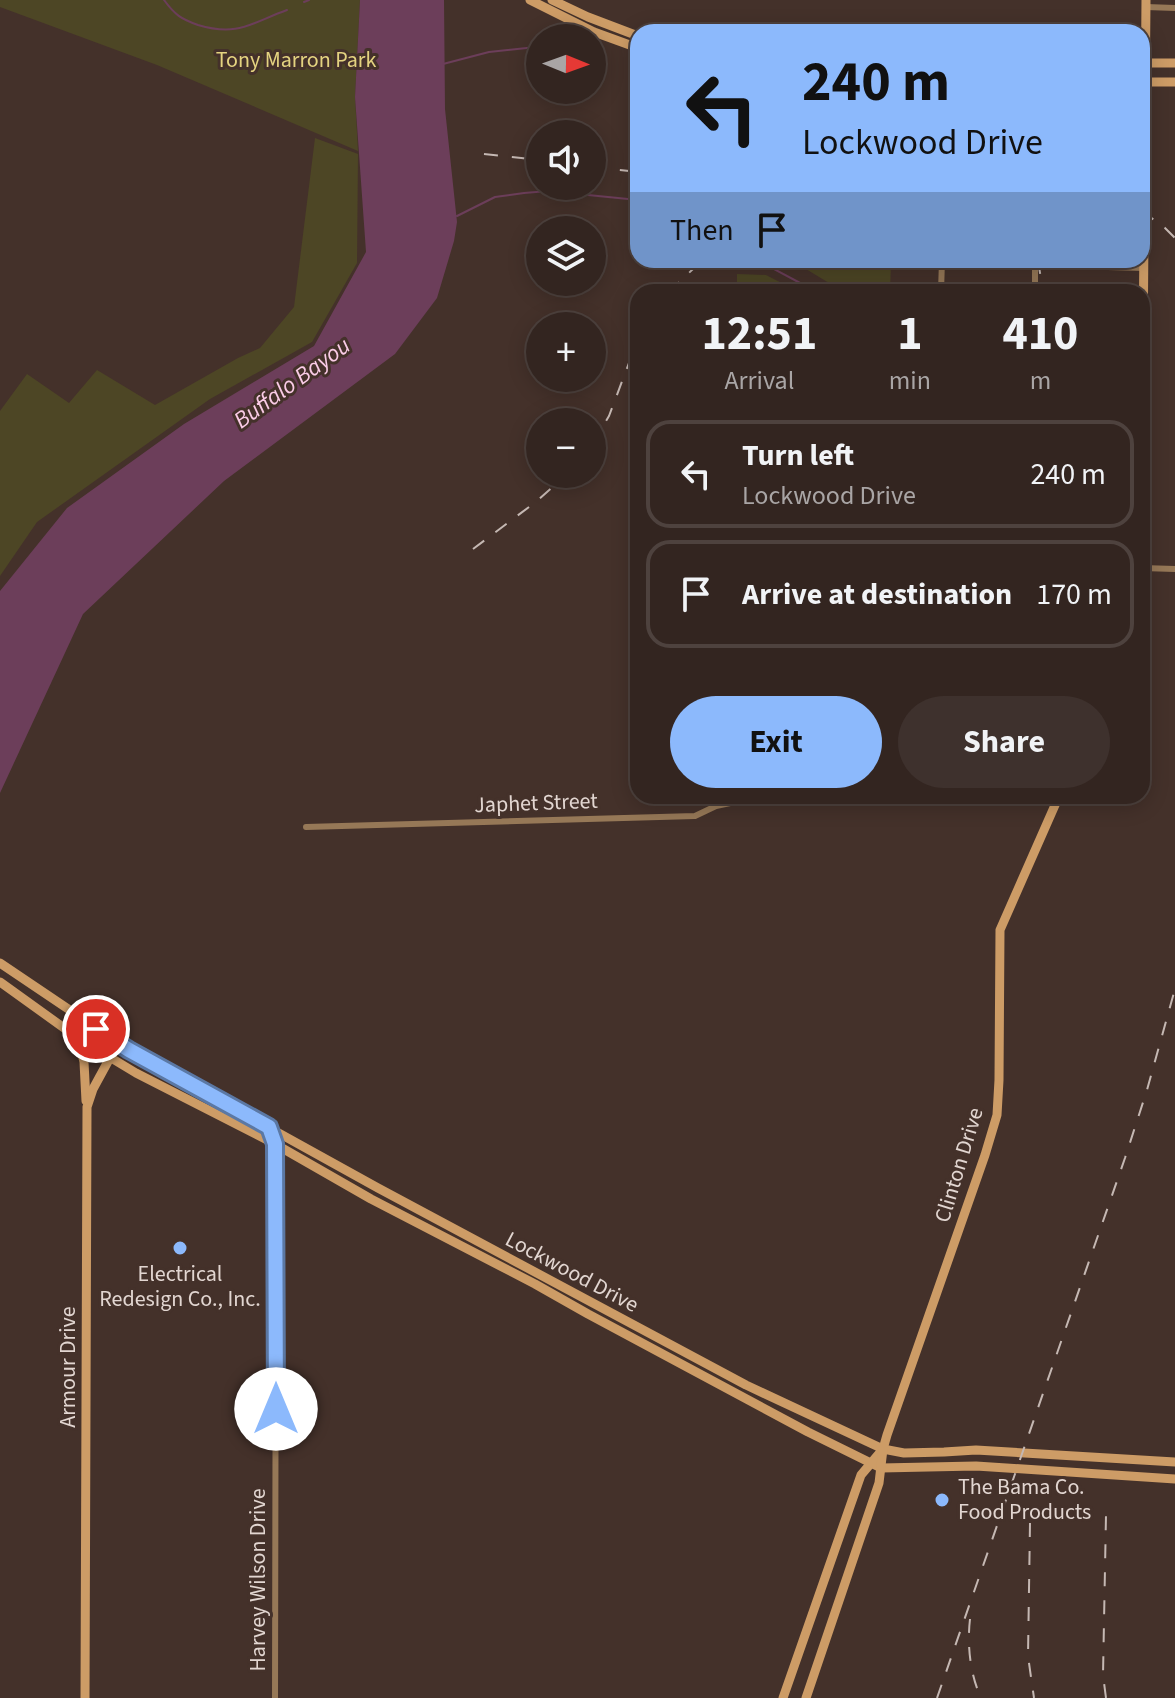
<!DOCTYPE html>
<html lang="en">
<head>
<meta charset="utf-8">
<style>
	:root { --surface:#332520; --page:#3e312d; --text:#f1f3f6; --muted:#a9a5a5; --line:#4e423e; --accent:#8cb9fc }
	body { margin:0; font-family:"Source Sans 3",sans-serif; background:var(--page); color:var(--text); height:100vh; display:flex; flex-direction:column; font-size:30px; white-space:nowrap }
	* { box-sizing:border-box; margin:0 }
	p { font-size:26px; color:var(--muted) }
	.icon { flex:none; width:44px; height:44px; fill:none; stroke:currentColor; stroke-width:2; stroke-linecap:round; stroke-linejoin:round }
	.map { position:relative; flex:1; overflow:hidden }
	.side { position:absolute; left:630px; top:284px; width:520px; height:520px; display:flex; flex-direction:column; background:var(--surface); border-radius:24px; box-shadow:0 4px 20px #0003,0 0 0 2px var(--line) }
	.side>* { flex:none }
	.hud { position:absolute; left:630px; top:24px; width:520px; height:244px; border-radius:24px; box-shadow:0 4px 20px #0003,0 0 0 2px var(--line); background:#8cb9fc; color:#111; overflow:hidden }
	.needle { width:52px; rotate:91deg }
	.fabs { position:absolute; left:526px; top:24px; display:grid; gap:16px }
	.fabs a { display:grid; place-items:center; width:80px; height:80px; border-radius:50%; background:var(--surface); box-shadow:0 4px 20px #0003,0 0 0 2px var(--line); font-size:40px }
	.pin { position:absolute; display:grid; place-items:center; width:68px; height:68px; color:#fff; margin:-34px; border:4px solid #fff; border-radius:50%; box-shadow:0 2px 8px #0007 }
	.me { position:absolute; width:88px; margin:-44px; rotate:0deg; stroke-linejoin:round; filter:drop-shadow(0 0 6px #0008) }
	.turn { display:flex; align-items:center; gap:28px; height:168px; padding:0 40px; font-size:36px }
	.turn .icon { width:104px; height:104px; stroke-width:2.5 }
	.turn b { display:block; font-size:56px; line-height:68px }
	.then { display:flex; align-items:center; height:76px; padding:0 40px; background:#0003; gap:16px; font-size:30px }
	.eta { display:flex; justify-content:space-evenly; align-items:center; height:136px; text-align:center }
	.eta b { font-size:48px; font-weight:700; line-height:56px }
	.primary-button { display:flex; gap:16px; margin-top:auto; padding:16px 40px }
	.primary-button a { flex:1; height:92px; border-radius:48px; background:var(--accent); color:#111; font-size:32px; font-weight:700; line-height:92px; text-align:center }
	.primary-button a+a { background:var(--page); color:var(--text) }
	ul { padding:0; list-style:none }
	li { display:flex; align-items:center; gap:24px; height:108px; margin:0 16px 12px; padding:0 24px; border:4px solid var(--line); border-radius:24px }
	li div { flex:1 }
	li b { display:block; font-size:30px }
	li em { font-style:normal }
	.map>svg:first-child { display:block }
	.green { fill:#4d4625 }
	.water { fill:#6c3e5a }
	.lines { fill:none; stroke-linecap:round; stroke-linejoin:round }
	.stream { stroke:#6c3e5a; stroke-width:2 }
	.street { stroke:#967857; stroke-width:6 }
	.secondary { stroke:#cd9c66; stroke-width:9 }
	.rail { stroke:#c5b8b3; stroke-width:2; stroke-dasharray:14 14; stroke-linecap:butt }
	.route-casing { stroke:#5b78a4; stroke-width:20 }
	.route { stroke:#8cb9fc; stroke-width:14 }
	.poi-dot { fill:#8cb9fc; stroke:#44312a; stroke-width:3 }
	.labels { text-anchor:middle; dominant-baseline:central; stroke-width:6; stroke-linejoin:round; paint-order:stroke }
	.park-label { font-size:22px; fill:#e4d380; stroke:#44312a }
	.street-label { font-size:22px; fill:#e2d6d1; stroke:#44312a }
	.poi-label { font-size:22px; fill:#e2d6d1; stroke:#44312a }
	.water-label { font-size:24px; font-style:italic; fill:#facbe6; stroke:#44312a }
</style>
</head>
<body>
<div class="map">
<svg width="1175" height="1698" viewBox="0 0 1175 1698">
	<rect width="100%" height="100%" fill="#44312a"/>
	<!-- green -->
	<g class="green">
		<path d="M0,0h360l-5,97 3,54 -201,-86 -157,-58z"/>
		<path d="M315,138l43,16 -1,109 -45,79 -102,57 -173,123 -37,54v-165l27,-37 42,29 28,-33 58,35 83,-47 22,-10 34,-41z"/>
		<path d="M791,260h117l-5,5 -12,-2 -1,29h-46z"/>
		<path d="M737,274l29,1 33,17h-62z"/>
	</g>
	<!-- water -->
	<path class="water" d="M360,0h84l1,109 12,113 -3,19 -17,57 -42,56 -171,127 -141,133 -83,179v-202l67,-83 117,-84 130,-78 52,-94 -11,-155z"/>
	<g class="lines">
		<!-- stream -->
		<g class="stream">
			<path d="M164,0c11,15 17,19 34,25 40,12 53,-2 89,-15"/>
			<path d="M304,2l5,-2"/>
			<path d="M443,64l46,-12 47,-5"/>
			<path d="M457,216l38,-19 29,-4 24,-2 90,9"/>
			<path d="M757,260l60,32"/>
		</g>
		<!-- street -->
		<g class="street">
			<path d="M1146,7l29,1"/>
			<path d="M1023,260l12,5 109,3"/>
			<path d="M1035,265v27"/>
			<path d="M941,292l1,-32"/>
			<path d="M1142,568l33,1"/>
			<path d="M980,796l79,1"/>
			<path d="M306,827l389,-11 21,-10 48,-10"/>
			<path d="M269,1127l6,17 1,50 -1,504"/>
		</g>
		<!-- secondary -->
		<g class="secondary">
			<path d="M530,0l64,32 44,16"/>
			<path d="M552,0l36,17 50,19"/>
			<path d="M1142,63h33"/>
			<path d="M1142,82h33"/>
			<path d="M1142,472l4,-472"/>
			<path d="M0,963l129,87 249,138 368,197 137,64 21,4 40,-1 32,-2 199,12"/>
			<path d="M0,982l78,56 58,35 139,71 96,55 164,85 53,30 220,118 73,36 95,-2 199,13"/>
			<path d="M78,1038l6,24 2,39"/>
			<path d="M85,1698l2,-591 6,-18 25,-46"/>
			<path d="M783,1698l78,-223 22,-26"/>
			<path d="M806,1698l73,-215 4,-34 4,-14 98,-280 12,-40 2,-35 1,-150 59,-134"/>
		</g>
		<!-- rail -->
		<g class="rail">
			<path d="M484,154l56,6"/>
			<path d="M592,167l46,5"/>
			<path d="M1142,211l23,17 10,10"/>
			<path d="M1038,260l5,32"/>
			<path d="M669,292l24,-23 12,-9"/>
			<path d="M592,445l17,-29 29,-77"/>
			<path d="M473,549l64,-48 30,-27"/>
			<path d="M1030,1523l-2,133 6,42"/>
			<path d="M970,1619c-3,26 0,55 11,79"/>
			<path d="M937,1698l188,-540 22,-68 28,-101"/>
			<path d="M1106,1698l-3,-23 3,-160"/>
		</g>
	</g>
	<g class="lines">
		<!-- route casing -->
		<g class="route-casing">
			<path id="route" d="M96,1029l33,21 140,77 6,17 1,265"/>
		</g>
		<!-- route -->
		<use href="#route" class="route"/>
	</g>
	<!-- markers -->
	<g class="poi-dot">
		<circle cx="180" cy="1248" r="8"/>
		<circle cx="942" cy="1500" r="8"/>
	</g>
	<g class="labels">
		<!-- park labels -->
		<g class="park-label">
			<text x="296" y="60">Tony Marron Park</text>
		</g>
		<!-- street labels -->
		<g class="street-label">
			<text transform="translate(536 803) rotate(-2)">Japhet Street</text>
			<text transform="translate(959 1165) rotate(-73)">Clinton Drive</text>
			<text transform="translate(572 1272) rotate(28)">Lockwood Drive</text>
			<text transform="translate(68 1367) rotate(-90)">Armour Drive</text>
			<text transform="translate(258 1580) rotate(-90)">Harvey Wilson Drive</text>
		</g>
		<!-- poi labels -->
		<g class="poi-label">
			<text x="180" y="1274">Electrical<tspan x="180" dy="25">Redesign Co., Inc.</tspan></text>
			<text x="958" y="1487" text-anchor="start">The Bama Co.<tspan x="958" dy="25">Food Products</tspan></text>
		</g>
		<!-- water labels -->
		<g class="water-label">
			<text transform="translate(292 383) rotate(-36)">Buffalo Bayou</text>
		</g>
	</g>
</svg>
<div class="fabs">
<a><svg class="needle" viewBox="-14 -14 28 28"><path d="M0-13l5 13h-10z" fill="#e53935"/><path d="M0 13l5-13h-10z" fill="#a9a5a5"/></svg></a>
<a><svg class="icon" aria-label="sound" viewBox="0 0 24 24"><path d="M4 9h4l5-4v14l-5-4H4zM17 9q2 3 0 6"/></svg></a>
<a><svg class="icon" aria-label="layers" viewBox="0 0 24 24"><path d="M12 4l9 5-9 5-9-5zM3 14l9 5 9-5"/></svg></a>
<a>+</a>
<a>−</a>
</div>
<div class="pin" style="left:96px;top:1029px;background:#d93025"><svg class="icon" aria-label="arrive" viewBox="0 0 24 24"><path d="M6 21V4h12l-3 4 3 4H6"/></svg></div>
<svg class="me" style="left:276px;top:1409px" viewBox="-20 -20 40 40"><circle r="19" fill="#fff"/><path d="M0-13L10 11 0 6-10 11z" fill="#8cb9fc"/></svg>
<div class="hud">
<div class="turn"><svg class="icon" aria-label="left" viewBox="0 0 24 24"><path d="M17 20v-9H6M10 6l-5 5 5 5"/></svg><div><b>240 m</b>Lockwood Drive</div></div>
<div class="then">Then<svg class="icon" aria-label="arrive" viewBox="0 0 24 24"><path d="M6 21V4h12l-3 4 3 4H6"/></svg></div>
</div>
<section class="side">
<div class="eta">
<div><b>12:51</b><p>Arrival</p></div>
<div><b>1</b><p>min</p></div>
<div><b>410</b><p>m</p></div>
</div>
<ul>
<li><svg class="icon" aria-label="left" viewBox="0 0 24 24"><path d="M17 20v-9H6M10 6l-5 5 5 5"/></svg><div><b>Turn left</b><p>Lockwood Drive</p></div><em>240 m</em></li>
<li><svg class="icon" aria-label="arrive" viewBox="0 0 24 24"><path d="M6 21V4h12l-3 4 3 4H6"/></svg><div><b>Arrive at destination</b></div><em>170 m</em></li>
</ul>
<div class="primary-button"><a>Exit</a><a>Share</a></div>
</section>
</div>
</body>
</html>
